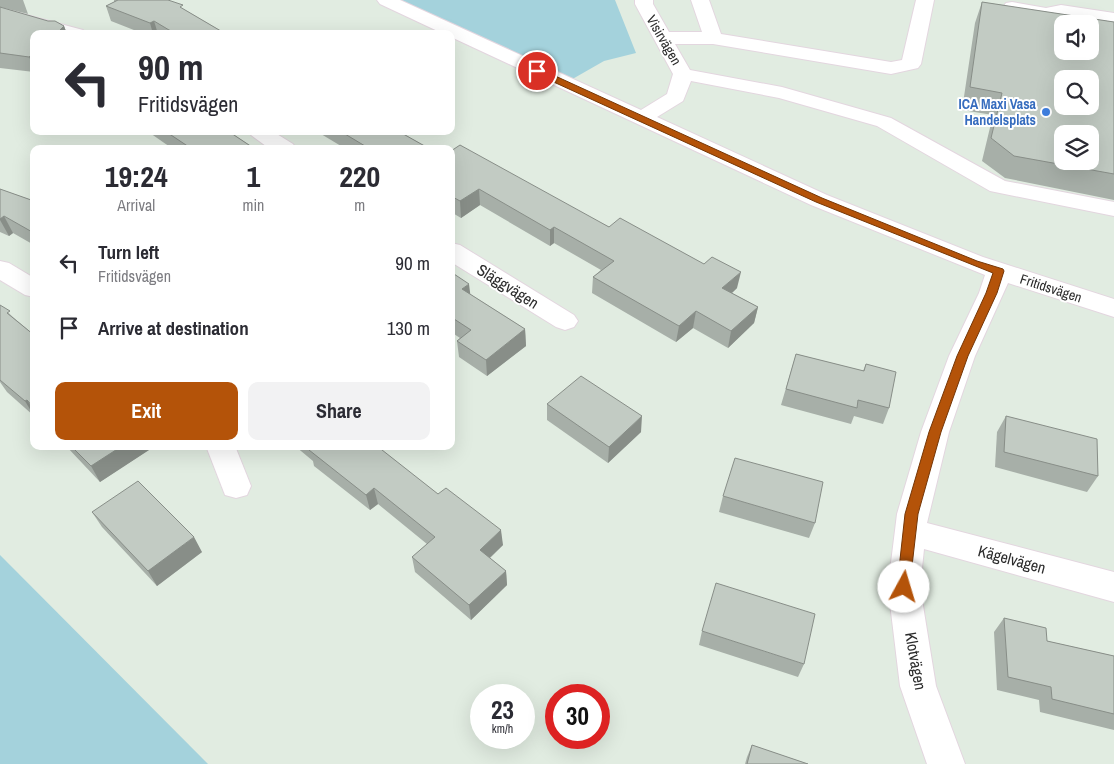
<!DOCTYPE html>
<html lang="en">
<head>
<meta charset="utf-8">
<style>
	:root { --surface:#fff; --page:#f2f2f3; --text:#2b2b33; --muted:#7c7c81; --accent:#b45309 }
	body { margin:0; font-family:"Archivo Narrow",sans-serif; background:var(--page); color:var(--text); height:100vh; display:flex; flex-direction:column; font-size:19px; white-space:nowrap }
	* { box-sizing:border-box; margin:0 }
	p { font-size:16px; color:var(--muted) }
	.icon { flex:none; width:28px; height:28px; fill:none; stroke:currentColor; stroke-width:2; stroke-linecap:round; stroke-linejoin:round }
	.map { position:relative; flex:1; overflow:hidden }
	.details { position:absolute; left:30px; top:145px; width:425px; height:305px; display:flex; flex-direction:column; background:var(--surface); border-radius:10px; box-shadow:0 5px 20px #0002 }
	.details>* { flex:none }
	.top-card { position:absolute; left:30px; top:30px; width:425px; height:105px; border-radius:10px; box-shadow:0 5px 20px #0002; background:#fff; color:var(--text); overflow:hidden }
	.buttons { position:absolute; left:1054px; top:15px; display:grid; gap:10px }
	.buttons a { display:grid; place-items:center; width:45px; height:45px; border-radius:10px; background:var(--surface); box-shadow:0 5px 20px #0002; font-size:25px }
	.speed { position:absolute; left:470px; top:684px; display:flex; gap:10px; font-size:25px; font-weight:700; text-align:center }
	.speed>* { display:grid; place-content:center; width:65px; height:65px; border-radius:50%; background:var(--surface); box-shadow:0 5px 20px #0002; line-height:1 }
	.speed small { font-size:12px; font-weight:400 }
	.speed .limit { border:8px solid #d22; background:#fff; color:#111 }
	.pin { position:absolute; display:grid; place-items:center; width:42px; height:42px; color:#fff; margin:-21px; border:2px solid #fff; border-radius:50%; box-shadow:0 1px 5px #0007 }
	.me { position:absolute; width:55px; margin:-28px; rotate:6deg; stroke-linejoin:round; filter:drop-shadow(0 0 4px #0008) }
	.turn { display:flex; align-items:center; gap:18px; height:105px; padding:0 25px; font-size:22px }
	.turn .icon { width:65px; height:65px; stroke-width:2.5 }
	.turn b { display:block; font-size:35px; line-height:42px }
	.eta { display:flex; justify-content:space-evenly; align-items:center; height:85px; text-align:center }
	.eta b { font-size:30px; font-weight:800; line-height:35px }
	.action { display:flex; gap:10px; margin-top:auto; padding:10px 25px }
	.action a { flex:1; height:58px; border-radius:10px; background:var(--accent); color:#fff; font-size:20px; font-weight:800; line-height:58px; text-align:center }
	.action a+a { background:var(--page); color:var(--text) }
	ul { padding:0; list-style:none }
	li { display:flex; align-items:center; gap:15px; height:65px; padding:0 25px }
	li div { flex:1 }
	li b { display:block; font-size:19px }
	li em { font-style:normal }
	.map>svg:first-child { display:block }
	.green { fill:#a4d2dc }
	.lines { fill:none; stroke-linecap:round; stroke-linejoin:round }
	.minor-casing { stroke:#e3d6df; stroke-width:2 }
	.minor { fill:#fff; fill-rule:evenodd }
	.wall { fill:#a7afa8 }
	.shaded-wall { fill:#888e88 }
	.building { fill:#c2cbc3; stroke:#888e88; fill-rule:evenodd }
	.route { fill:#b45309; stroke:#753606 }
	.shop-dot { fill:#3f7fe0; stroke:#fff; stroke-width:2 }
	.labels { text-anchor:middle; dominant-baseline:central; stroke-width:4; stroke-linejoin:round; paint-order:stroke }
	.far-street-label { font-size:14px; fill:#2c2c2c; stroke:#fff }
	.far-shop-label { font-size:14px; font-weight:bold; fill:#366cbe; stroke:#fff; text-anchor:end }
	.street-label { font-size:16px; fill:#2c2c2c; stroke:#fff }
</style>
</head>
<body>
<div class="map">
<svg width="1114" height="764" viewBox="0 0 1114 764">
	<rect width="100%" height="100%" fill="#e1ece1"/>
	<!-- green -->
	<g class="green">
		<path d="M398,0h217l21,53 -32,8 -35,20z"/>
		<path d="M0,555l208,209h-208z"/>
	</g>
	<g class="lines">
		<!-- minor casing -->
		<g class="minor-casing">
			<g id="minor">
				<path d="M377,0h23l241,110 26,-16 6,-20 -38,-70v-4h18v4l16,28h33l-11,-32h18l12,34 170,28 11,-2 14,-60h18l-13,64 -3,4 -27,6 -178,-30h-38l15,26 92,17 109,31 114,63 109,21v14l-124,-25 -113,-65 -98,-28 -88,-17 -8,20 -26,16 170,78 156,62 131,42v18l-106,-34 -33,73 -26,76 -22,91 187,49v30l-190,-53 -4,38 16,99 29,78h-38l-27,-78 -12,-99 9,-73 24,-82 28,-76 30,-63 6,-18 -174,-70 -360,-168v-3h-7l-64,-30z"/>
				<path d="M1012,2l34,6 15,-3 53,8v10l-53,-8 -15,3 -40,-7 -3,-4 3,-4z"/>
				<path d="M0,8l83,22 3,4h-31l-55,-16z"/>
				<path d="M248,131h24l21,13 3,5h-26l-19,-14z"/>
				<path d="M451,243l9,2 114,70 4,6 -4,6 -9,3 -9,-3 -105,-65z"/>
				<path d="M0,261l9,2 25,15v19l-9,-2 -25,-15z"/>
				<path d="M206,446h29l16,40 -4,9 -11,3 -11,-3z"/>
			</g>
		</g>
		<!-- minor -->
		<use href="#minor" class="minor"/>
	</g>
	<!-- wall -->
	<g class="wall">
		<path d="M0,0h23l5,14 -28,-7z"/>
		<path d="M114,0h54l58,34h-82l-33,-13 -5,-15 8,-4z"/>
		<path d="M982,2l132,20v178l-109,-22 -23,-17 11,-46 -31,-5 13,-87z"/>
		<path d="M0,7l64,19 3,8h-33v38l-34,-4z"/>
		<path d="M147,131h81l27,18h-82z"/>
		<path d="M316,131h82l32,18h-84z"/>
		<path d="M451,151l286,137 -5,5 26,14 -4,16 -26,25 -35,-20 -17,14 -84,-49 1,-16 8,-7 -47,-27 -4,3 -70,-41 -19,13 -10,-6z"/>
		<path d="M0,189l34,12v44l-21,-12 -4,3 -9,-4z"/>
		<path d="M451,272l19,22 55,35 1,17 -39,30 -28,-19 -2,-16 3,-3 -9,-6z"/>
		<path d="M0,305l14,13 20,17v81l-27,-24 -7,-10z"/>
		<path d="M796,354l67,17 3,-7 23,44 -6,16 -29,-8 -3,8 -70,-19z"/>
		<path d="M547,404l94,28 -33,31 -61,-43z"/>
		<path d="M1006,416l92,60 -11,16 -92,-25 2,-35z"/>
		<path d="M66,446h86v2l-52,34z"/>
		<path d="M295,446h90l-4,4 122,95 -13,13 16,13 1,14 -36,35 -56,-48 -3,-15 15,-13 -49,-40 -8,6 -56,-44 -1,-5z"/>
		<path d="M723,496l92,27 -6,15 -90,-26z"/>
		<path d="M92,512l110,40 -45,34 -55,-59z"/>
		<path d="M1004,618l43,23 67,15v74l-74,-18 -1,-12 -42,-10 -3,-58z"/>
		<path d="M702,631l102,33 -6,13 -99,-32z"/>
		<path d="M752,745l56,19h-63l2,-7z"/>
	</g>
	<!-- shaded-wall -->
	<g class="shaded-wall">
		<path d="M154,21l4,13h-5l-3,-11z"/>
		<path d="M64,26l3,8h-11z"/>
		<path d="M34,53v14l-5,-10z"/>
		<path d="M479,189l1,16 -19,13 -1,-17z"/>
		<path d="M4,216l9,17 -4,3 -9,-16v-1z"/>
		<path d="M554,227v16l-4,3v-16z"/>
		<path d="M741,272l-4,16 -17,16 2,-16z"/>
		<path d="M469,284l2,16 -9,-11z"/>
		<path d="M758,307l-4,16 -26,25 3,-17z"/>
		<path d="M696,311l-3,17 -17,14 3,-16z"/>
		<path d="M525,329l1,17 -39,30 -1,-16z"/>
		<path d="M27,400l7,11v5l-9,-15z"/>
		<path d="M642,416l-1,16 -33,31 1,-16z"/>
		<path d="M122,446h30v2l-52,34 -9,-16z"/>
		<path d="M370,446h15l-12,10z"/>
		<path d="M374,488l4,16 -8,6 -4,-15z"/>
		<path d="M501,530l2,15 -21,20 -2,-15z"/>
		<path d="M194,537l8,15 -45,34 -9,-15z"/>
		<path d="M506,571l1,14 -36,35 -2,-15z"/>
	</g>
	<!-- building -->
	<g class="building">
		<path d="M118,0h50l15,5 -3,2 46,27h-47l-10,-4 -15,-9 -4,2 -44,-17z"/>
		<path d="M982,2l132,20v152l-100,-18 -23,-18 11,-45 -32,-6zM1062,24h28v27h-28zM1062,79h28v27h-28zM1062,134h28v27h-28z"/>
		<path d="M0,7l48,14h7l9,5 -8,8h-22v19l-5,4 -29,-4z"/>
		<path d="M165,131h63l27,18h-63z"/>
		<path d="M340,131h58l32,18h-60z"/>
		<path d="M460,145l149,82 11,-9 84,46 8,-7 29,15 -19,16 36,19 -27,24 -35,-20 -17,15 -86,-49 21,-16 -60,-34 -4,3 -71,-41 -19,12 -9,-5v-45z"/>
		<path d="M0,189l34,12v32l-30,-17 -4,3z"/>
		<path d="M451,272l18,12 -7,5 63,40 -39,31 -29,-19 14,-11 -20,-13z"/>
		<path d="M0,305l10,6 -3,2 27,22v73l-7,-8 -2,1 -25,-21z"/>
		<path d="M796,354l68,17 2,-7 30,8 -7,36 -31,-8 -1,8 -71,-19z"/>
		<path d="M581,376l61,40 -33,31 -62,-43z"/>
		<path d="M1006,416l91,23 1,37 -94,-24z"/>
		<path d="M71,446h51l-31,20z"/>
		<path d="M309,446h68l61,48 8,-6 55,42 -21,20 26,21 -37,34 -57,-48 23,-20 -61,-49 -8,7 -57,-45 2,-2z"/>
		<path d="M735,458l88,24 -8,41 -92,-27z"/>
		<path d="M138,481l56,56 -46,34 -56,-59z"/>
		<path d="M716,583l99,31 -11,50 -102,-33z"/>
		<path d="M1004,618l42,10 1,13 67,15v58l-62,-15 -1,-12 -43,-10z"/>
		<path d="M752,745l56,19h-61z"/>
	</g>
	<!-- route -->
	<path class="route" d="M534,69h6l282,129 155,63 26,8 1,2 -7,22 -29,63 -27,76 -23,82 -9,78 -5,1 -5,-1 -2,-5 8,-73 24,-82 28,-76 29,-63 7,-20 -177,-71 -282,-129z"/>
	<!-- markers -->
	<circle class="shop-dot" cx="1046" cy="112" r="5"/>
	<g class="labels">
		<!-- far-street labels -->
		<g class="far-street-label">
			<text transform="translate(664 40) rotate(60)">Visirvägen</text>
			<text transform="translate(1051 288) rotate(18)">Fritidsvägen</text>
		</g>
		<!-- far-shop labels -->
		<g class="far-shop-label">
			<text x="1036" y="104">ICA Maxi Vasa<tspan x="1036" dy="16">Handelsplats</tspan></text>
		</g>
		<!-- street labels -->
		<g class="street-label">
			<text transform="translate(508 286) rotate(32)">Släggvägen</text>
			<text transform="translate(1012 559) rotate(15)">Kägelvägen</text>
			<text transform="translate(916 661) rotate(80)">Klotvägen</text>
		</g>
	</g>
</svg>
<div class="buttons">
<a><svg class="icon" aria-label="sound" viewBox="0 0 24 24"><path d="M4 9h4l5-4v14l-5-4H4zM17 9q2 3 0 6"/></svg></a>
<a><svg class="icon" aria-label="search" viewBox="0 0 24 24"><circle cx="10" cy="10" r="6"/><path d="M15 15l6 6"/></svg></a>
<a><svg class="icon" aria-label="layers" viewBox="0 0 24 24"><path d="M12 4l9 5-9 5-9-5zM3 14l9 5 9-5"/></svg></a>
</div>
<div class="speed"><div>23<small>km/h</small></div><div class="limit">30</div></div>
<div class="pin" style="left:537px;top:71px;background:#d93025"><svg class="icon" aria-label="arrive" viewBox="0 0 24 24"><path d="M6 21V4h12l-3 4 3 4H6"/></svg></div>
<svg class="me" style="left:904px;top:587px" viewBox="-20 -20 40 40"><circle r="19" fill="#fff"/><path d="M0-13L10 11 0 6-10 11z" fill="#b45309"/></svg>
<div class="top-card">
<div class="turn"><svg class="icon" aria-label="left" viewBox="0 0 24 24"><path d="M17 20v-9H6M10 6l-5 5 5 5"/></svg><div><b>90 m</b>Fritidsvägen</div></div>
</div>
<section class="details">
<div class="eta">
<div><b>19:24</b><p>Arrival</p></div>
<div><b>1</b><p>min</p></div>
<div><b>220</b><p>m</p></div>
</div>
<ul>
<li><svg class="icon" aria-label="left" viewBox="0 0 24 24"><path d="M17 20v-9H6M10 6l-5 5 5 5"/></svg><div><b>Turn left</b><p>Fritidsvägen</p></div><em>90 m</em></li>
<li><svg class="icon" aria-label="arrive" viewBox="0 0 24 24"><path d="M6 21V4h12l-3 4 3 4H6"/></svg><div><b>Arrive at destination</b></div><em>130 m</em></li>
</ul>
<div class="action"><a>Exit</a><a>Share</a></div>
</section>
</div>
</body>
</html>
